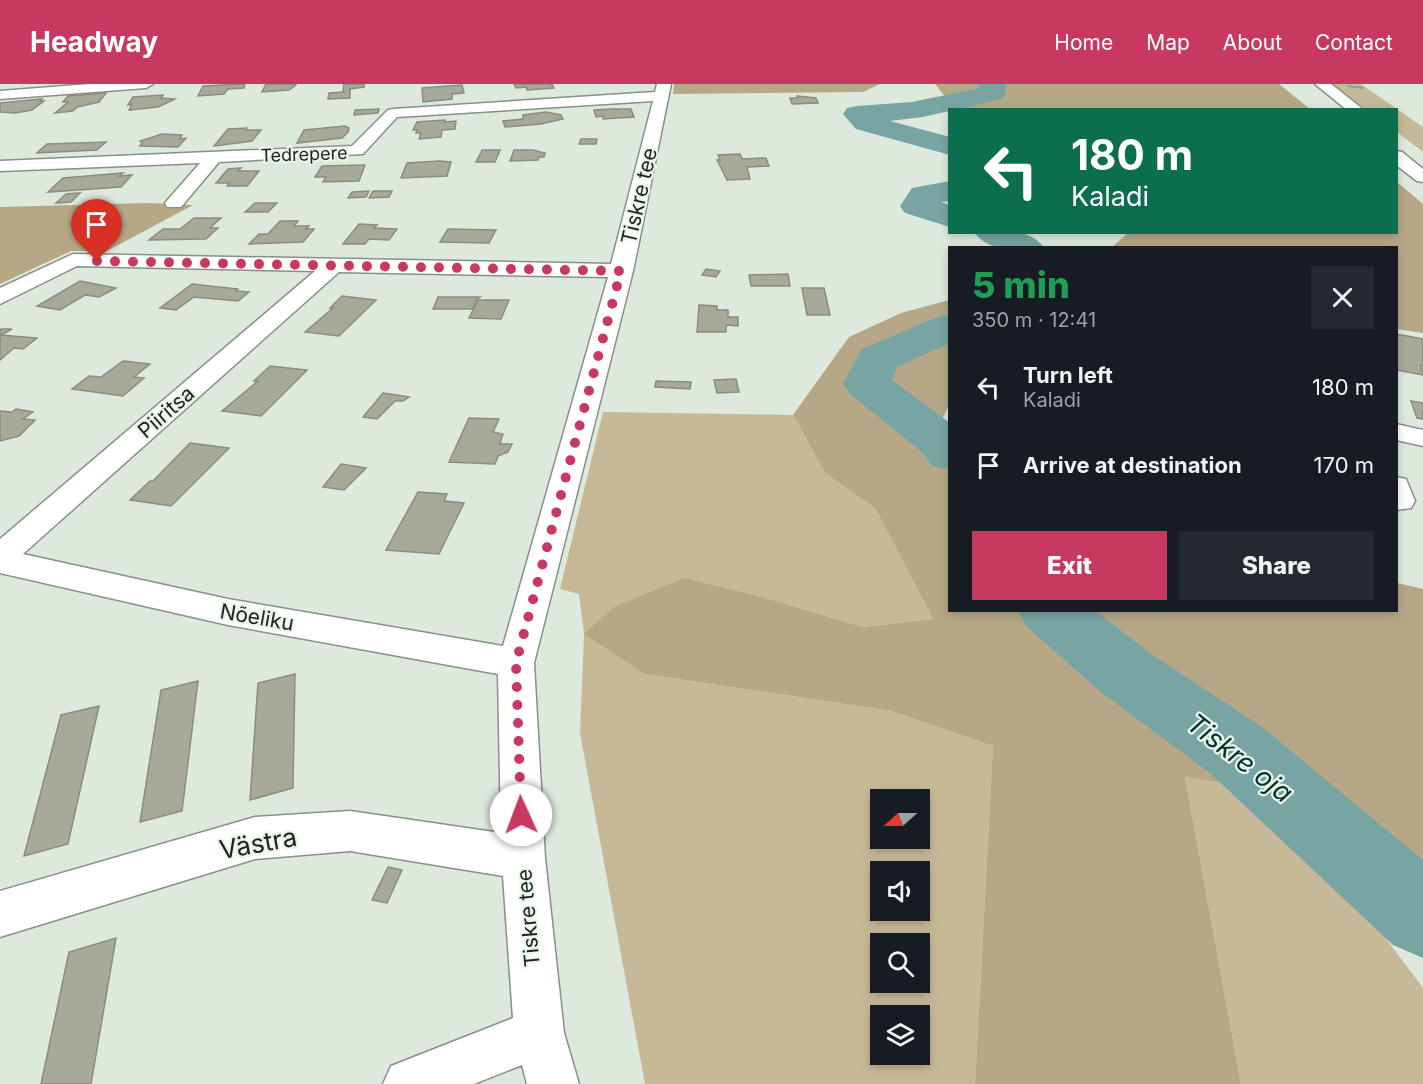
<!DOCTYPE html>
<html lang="en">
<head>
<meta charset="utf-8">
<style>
	:root { --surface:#171b24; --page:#242831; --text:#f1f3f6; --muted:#9ea1a6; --accent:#c83961 }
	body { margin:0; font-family:Inter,sans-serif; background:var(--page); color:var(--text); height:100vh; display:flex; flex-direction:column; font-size:22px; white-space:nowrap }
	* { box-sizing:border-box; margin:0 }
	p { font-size:20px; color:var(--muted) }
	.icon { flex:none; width:33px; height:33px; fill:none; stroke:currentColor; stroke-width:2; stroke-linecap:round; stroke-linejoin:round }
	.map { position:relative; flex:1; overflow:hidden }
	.details { position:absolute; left:948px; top:162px; width:450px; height:366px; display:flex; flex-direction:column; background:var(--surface); border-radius:0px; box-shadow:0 3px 9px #0003 }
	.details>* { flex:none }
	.guide { position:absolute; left:948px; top:24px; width:450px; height:126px; border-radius:0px; box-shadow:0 3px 9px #0003; background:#0b6e4f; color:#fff; overflow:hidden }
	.needle { width:39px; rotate:249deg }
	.tools { position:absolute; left:870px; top:705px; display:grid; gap:12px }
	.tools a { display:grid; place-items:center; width:60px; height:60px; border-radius:0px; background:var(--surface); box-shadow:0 3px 9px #0003; font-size:30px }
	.pin { position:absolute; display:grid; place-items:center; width:51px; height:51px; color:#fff; margin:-62px -26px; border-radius:50% 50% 50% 0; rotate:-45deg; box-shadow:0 0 6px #0007 }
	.pin .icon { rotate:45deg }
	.me { position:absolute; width:66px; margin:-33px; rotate:358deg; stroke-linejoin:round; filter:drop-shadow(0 0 4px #0008) }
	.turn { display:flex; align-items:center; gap:21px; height:126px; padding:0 24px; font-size:27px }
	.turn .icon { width:78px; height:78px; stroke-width:2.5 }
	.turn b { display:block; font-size:42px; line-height:51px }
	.round { display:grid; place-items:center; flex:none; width:63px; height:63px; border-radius:0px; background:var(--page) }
	.overview { display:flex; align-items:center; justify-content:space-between; height:102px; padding:0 24px }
	h1 { font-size:36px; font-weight:800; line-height:45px; color:#1e9e55 }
	.primary-button { display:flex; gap:12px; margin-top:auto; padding:12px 24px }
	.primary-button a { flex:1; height:69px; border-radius:0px; background:var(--accent); color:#fff; font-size:24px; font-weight:800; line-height:69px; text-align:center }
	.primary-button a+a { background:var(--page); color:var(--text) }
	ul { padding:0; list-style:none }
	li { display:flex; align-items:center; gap:18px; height:78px; padding:0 24px }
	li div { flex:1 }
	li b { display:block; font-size:22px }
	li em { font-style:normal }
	header { display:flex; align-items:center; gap:36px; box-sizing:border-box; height:84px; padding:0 30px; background:var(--accent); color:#fff }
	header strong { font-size:28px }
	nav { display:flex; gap:33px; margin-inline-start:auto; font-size:21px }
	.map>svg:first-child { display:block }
	.green { fill:#c6b998; fill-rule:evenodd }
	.forest { fill:#b6a887 }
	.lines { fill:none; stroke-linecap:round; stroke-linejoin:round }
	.stream { fill:#78a5a4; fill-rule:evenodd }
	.river { fill:#78a5a4; fill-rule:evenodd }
	.building { fill:#a7aa9b; stroke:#8b8d7f; stroke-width:1.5 }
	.minor-casing { stroke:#879185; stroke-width:3 }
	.minor { fill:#fff; fill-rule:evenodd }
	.route { stroke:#c83961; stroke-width:10; stroke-dasharray:0 18 }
	.labels { text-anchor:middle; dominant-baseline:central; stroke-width:4.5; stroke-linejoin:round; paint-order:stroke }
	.far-street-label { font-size:18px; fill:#1f231f; stroke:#eaf6e9 }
	.street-label { font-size:21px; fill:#1f231f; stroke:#eaf6e9 }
	.near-street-label { font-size:26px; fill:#1f231f; stroke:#eaf6e9 }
	.near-water-label { font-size:27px; font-style:italic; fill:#023131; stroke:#eaf6e9 }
</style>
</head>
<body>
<header>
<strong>Headway</strong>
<nav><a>Home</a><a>Map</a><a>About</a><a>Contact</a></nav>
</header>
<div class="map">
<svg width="1423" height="1000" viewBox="0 0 1423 1000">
	<rect width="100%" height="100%" fill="#dde9dc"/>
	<!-- green -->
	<g class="green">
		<path d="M1332,0h29l62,43v25l-26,-20 -1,-22 -30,-1z"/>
		<path d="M603,328l190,3 32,58 50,35 58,111 -70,8 -97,-29 -121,76 246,37 102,35 -18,338h-330l-65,-351 4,-99 -5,-40 -19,-5zM880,716h40v38h-40zM880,788h40v38h-40zM880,860h40v38h-40zM880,932h40v38h-40z"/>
		<path d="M1185,693l51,8 121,115 66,88v96h-182z"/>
	</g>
	<!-- forest -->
	<g class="forest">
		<path d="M674,0h206l-17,8 -190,2z"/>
		<path d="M935,0h344l31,25h-355z"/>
		<path d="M1397,98l26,22v129l-26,-4 -1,-81 -284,-1 16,-14 268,-1z"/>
		<path d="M147,119l46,2 -86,46h-36l-71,33v-77z"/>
		<path d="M949,216v105l-8,17 9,6v182h446l1,-27 26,6v290l-98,-80 -140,-22 56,307h-266l18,-338 -102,-35 -246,-37 -61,-40 30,-27 70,-29 82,20 97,29 70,-8 -58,-111 -50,-35 -32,-58 56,-78 52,-24z"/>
	</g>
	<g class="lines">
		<!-- stream -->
		<path class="stream" d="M1346,1l17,2 2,1 -2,1 -15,-2z"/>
		<!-- river -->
		<g class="river">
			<path d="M977,0h29v9l-4,6 -9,2 -70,16 -33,4 60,16v18l-94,-26 -13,-15 4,-6 10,-2 55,-4 68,-14z"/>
			<path d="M950,97v20l-9,1 9,3v22l-45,-14 -5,-7 12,-18z"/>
			<path d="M974,148c23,0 56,-6 70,16 -23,0 -55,6 -70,-16z"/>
			<path d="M950,230v29l-53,24 -5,13 58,43v47l-18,-4 -9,-13 -73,-59 -7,-10 19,-35 73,-31z"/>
			<path d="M1018,526h76l56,43 112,74 161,133v98l-30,-13 -183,-172 -108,-80 -75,-66z"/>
		</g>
	</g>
	<!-- building -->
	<g class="building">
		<path d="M245,0l-1,4 -16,1 -4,5 -26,2 5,-10z"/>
		<path d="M266,0h29l1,1 -7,5 -27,2z"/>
		<path d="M344,0h20v3l-14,2v9l-22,1 1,-6 14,-1z"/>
		<path d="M514,0h38l2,4 -27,2 -1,-3 -10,1z"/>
		<path d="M462,1l2,8 -12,1v5l-29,3 -1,-14z"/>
		<path d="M106,9l-7,9 -22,5 -4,4 -18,2 13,-11h-5l5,-6z"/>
		<path d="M163,11l-2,3 14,1 -17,8 -29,3 3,-6 -4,1 5,-8z"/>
		<path d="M797,12l19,2 2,5 -26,1 -2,-6h8z"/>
		<path d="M42,15l-2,2h4l-12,9 -17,3 -15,-1v-9z"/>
		<path d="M379,25l-1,4 -24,2 1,-5z"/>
		<path d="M612,25h19l3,8 -31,2v-3l-7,1 -2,-7z"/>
		<path d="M546,28l15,3 2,4 -22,5 -36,3 -2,-6 20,-2v-4z"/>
		<path d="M445,36v2l11,-1 -1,8 -13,1 -1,7 -22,2 2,-6h-5l1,-3h-4l4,-8z"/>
		<path d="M345,42l4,2 -1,4 -6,6 -45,5 7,-13z"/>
		<path d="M247,44l-1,2h15l-9,11 -38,5 14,-17z"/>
		<path d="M162,50l20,1 -2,4 6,-1 -8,9 -38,-1 2,-3 -2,-2z"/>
		<path d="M581,55h16l-1,5h-17z"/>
		<path d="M106,58l-9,8 -60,3 10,-9z"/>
		<path d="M482,66h18l-5,12h-19z"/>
		<path d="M514,66h19l12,3 -1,4h-5l-1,3 -28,1z"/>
		<path d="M740,70l2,5 24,-1 3,8 -22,1 3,12 -23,1 -10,-20h3l-2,-5z"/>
		<path d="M439,77l12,1 -4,14 -46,2 6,-15z"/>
		<path d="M365,81l-6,16 -36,1 3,-5h-11l7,-11z"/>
		<path d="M241,84l-3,3h21l-12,15h-20l2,-3h-13l12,-14z"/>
		<path d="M123,89l-4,3 13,-1 -11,12 -73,5 15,-14z"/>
		<path d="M369,107l-3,6 -18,1 4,-6z"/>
		<path d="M373,107h19l-3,6 -20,1z"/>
		<path d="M80,109l-9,9 -15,1 10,-9z"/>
		<path d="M255,119h22l-9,9h-23z"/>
		<path d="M194,134h27l-11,10h8l-12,11 -57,1 14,-11h17z"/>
		<path d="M280,137h18l-4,5h15l-3,3h8l-11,13 -54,2 10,-10h9z"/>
		<path d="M359,140l18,1 -3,3 23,1 -8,11 -20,-1 -4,5h-22z"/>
		<path d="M448,145l48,1 -7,13 -49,-1z"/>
		<path d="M706,185l14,2 -4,6 -14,-2z"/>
		<path d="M788,190l2,12h-39l-2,-11z"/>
		<path d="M80,197l36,7 -17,9 -14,-2 -25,15 -23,-4z"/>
		<path d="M192,200l46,5 -2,2 13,1 -11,9 -44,-4 -18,13 -16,-2z"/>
		<path d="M802,204h22l6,27h-23z"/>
		<path d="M342,212l34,4 -37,36 -34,-4 28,-24h-3z"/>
		<path d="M438,213h42l-4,3 -3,9h-40z"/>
		<path d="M478,216h31l-8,19 -32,-1z"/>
		<path d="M699,221l18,1v4h11v7h10v9l-12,-1v7h-29z"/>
		<path d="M0,245h12l-11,6 36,3 -14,11 -9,-1 -14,12z"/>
		<path d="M1396,250l27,5v27l-2,-1 2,10 -27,-5z"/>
		<path d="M123,277l27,3 -16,13 10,1 -21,18 -51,-7 17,-13 12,1z"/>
		<path d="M270,282l37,4 -46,46 -39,-5 36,-30h-4z"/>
		<path d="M736,295l3,13 -22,1 -3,-13z"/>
		<path d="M656,297l35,1 -1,7 -35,-2z"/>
		<path d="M383,309l26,4 -6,4h-8l-18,18 -14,-2z"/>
		<path d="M1411,317l12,2v16l-6,-1z"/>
		<path d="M16,325l17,3 -10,7 12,1 -16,16 -19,5v-30l12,1z"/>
		<path d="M469,334l30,1 -6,13 10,2 -3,10h12l-4,8 -10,4 -3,8 -46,-2z"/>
		<path d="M190,359l39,5 -58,58 -41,-6 20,-19h3z"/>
		<path d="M341,380l25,4 -22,22 -21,-3z"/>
		<path d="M418,408l29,2 -3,7 20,2 -25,51 -53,-4z"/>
		<path d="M295,590l-2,114 -43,12 8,-117z"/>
		<path d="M198,597l-16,130 -42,11 21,-132z"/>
		<path d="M99,622l-31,138 -44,12 37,-141z"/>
		<path d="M388,783l14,3 -15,33 -15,-3z"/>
		<path d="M116,854l-25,146h-50l28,-132z"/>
	</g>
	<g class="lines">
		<!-- minor casing -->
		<g class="minor-casing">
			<g id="minor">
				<path d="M90,0h63l-7,4 -146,11v-8z"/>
				<path d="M657,0h14l-38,187 -99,392 11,195 19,175 15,51h-52l-5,-19 -48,19h-91l8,-18 122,-48 -10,-142 -153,-25 -95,8 -255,78v-46l255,-74 95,-6 151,22 -3,-159 -270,-49 -228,-52v-34l315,-268 -238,-5 -77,38v-16l73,-34 538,10 42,-163 -256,16 -34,37 -144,8 -38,45h-14l-2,-4 35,-40 -200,8v-10l352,-15 36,-36 5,-1 262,-17zM339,188l269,5 -105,369 -275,-47 -205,-45z"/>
				<path d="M1315,0h16l33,26h-17z"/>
				<path d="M1396,67l6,1 21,17v13l-6,-1 -21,-16z"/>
				<path d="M1396,340l27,6v16l-27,-6z"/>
				<path d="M1396,393l10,2 9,22 -4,7 -15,2z"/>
			</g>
		</g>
		<!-- minor -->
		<use href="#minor" class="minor"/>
	</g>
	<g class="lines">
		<!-- route -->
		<path class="route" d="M97,177l524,10 -105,392 5,152"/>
	</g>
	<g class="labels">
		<!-- far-street labels -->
		<g class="far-street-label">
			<text transform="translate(304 70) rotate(-2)">Tedrepere</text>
		</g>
		<!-- street labels -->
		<g class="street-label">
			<text transform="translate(639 112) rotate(-77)">Tiskre tee</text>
			<text transform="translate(166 328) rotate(-41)">Piiritsa</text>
			<text transform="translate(257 533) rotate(10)">Nõeliku</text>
			<text transform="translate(528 834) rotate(-95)">Tiskre tee</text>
		</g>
		<!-- near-street labels -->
		<g class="near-street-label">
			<text transform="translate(258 759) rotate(-10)">Västra</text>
		</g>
		<!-- near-water labels -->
		<g class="near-water-label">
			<text transform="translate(1240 674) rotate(38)">Tiskre oja</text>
		</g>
	</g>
</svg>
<div class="tools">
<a><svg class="needle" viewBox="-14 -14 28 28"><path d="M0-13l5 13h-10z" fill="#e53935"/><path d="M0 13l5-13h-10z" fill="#9ea1a6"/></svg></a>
<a><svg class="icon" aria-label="sound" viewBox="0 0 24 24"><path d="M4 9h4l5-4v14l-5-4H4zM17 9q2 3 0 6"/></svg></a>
<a><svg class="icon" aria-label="search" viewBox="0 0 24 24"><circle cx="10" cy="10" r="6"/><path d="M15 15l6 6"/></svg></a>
<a><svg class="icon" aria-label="layers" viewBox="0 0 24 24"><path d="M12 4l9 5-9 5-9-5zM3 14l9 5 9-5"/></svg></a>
</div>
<div class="pin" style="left:97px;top:177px;background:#d93025"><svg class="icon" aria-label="arrive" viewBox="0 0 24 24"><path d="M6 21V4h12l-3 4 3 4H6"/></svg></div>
<svg class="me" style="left:521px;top:731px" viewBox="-20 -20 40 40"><circle r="19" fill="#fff"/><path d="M0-13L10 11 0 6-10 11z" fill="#c83961"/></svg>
<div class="guide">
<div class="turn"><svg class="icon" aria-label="left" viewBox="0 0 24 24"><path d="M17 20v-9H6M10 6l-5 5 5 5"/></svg><div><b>180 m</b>Kaladi</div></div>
</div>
<section class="details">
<div class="overview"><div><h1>5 min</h1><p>350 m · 12:41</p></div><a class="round"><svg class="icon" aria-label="close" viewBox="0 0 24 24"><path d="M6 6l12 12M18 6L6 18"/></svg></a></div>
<ul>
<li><svg class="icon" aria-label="left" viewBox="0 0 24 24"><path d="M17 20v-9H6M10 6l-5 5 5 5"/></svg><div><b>Turn left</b><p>Kaladi</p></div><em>180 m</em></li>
<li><svg class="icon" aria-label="arrive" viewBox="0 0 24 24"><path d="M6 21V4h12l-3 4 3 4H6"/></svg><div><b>Arrive at destination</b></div><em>170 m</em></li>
</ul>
<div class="primary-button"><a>Exit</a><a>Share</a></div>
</section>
</div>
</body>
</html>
